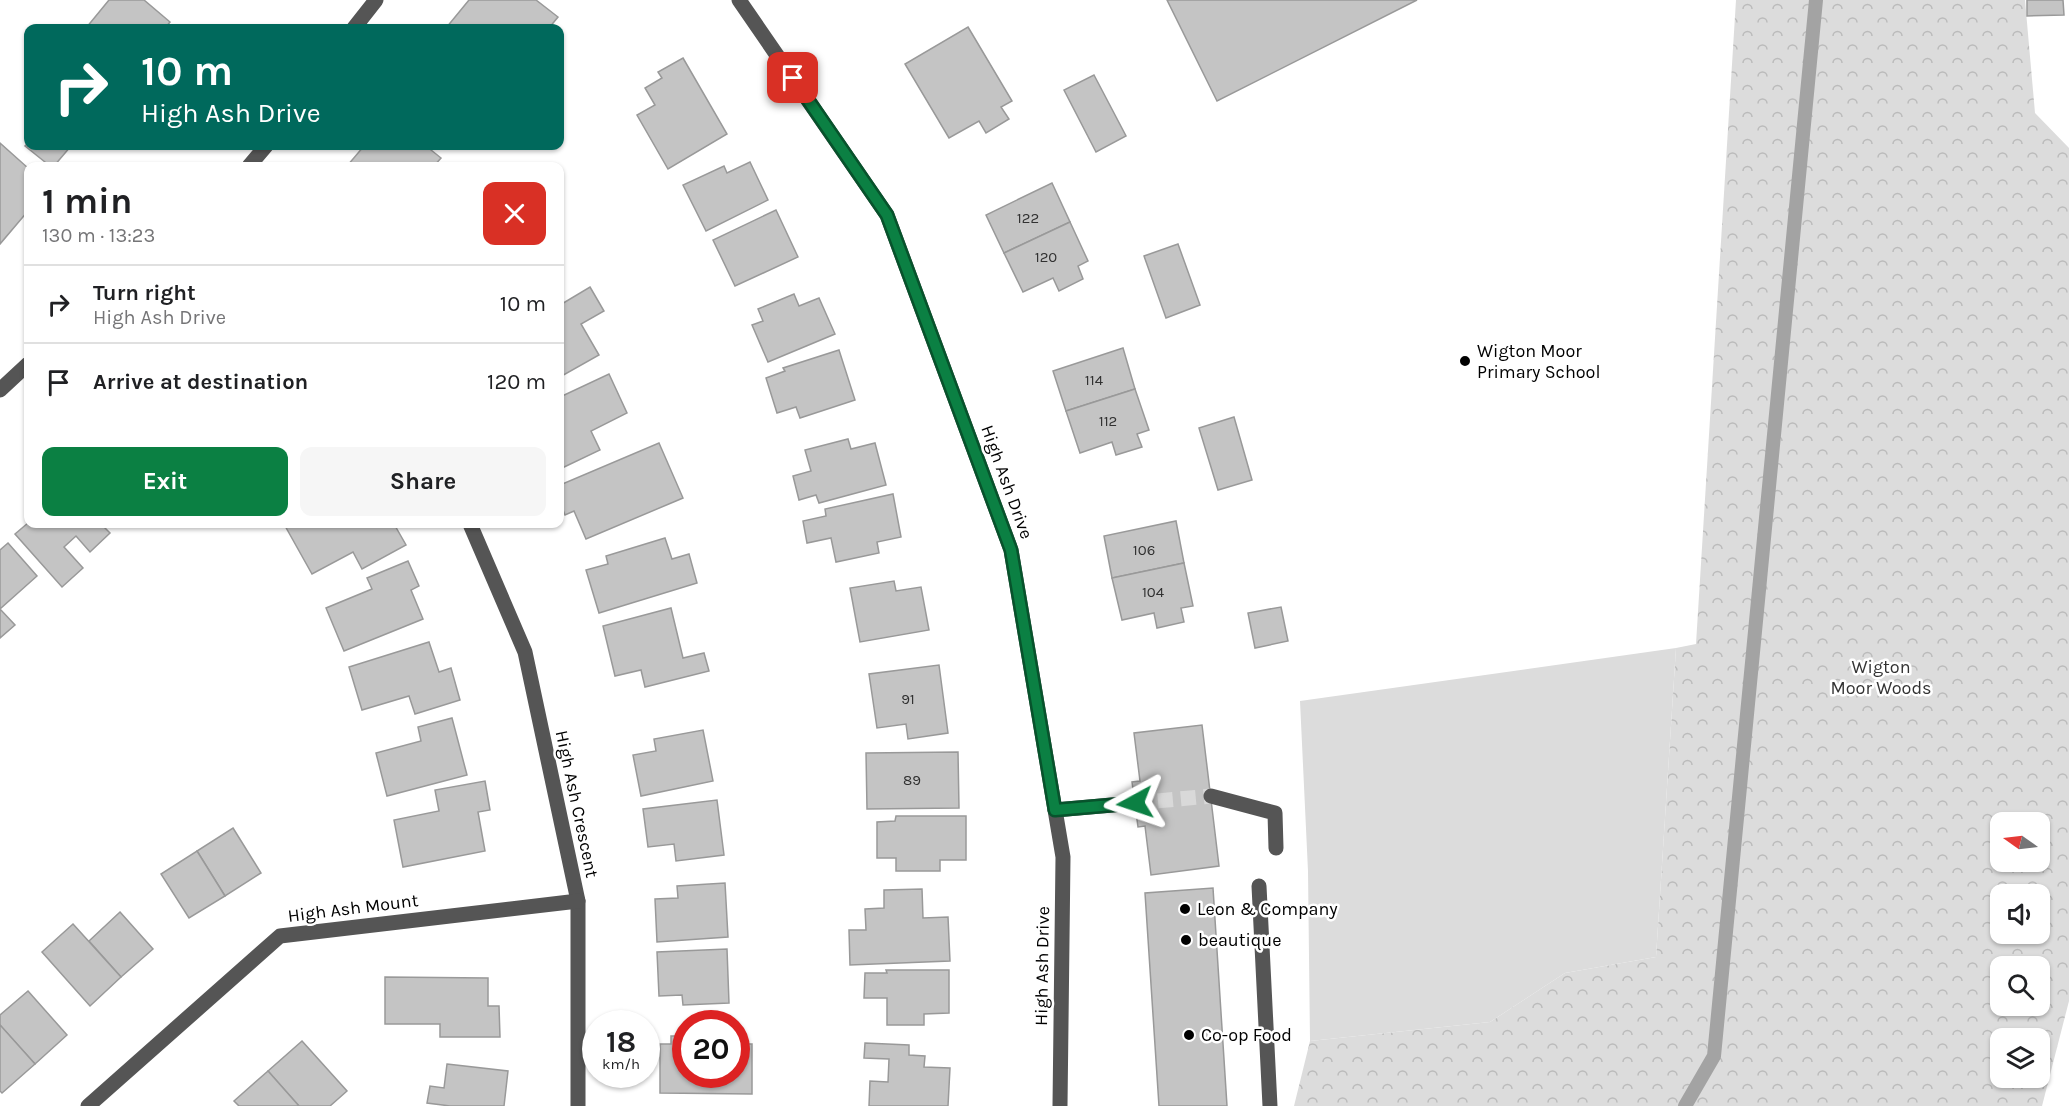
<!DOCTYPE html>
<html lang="en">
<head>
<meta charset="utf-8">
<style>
	:root { --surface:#fff; --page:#f6f6f6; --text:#202124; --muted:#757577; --line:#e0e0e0; --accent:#0b8043 }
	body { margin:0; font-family:Karla,sans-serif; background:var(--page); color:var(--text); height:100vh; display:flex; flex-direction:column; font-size:22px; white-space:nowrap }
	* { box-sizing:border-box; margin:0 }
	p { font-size:20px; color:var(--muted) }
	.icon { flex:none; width:33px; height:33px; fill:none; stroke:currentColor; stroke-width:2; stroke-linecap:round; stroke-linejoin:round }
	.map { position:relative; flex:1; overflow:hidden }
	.drawer { position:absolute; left:24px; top:162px; width:540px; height:366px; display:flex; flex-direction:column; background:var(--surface); border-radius:12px; box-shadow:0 2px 4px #0004 }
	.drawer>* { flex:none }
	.guide { position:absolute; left:24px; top:24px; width:540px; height:126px; border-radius:12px; box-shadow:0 2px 4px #0004; background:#00695c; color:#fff; overflow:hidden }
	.needle { width:39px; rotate:284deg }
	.tools { position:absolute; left:1990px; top:812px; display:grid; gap:12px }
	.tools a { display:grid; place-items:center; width:60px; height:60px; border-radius:12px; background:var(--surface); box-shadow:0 2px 4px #0004; font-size:30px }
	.speed { position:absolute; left:582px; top:1010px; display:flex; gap:12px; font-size:30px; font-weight:700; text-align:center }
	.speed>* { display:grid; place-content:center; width:78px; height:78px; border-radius:50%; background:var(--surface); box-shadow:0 2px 4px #0004; line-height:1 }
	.speed small { font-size:15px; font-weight:400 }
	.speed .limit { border:9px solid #d22; background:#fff; color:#111 }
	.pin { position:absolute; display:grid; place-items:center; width:51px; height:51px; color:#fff; margin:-26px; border-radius:12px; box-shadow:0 3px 9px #0006 }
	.me { position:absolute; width:66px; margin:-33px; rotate:265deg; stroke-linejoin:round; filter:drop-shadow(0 0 4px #0008) }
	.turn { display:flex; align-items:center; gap:21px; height:126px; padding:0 18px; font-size:27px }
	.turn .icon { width:78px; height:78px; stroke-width:2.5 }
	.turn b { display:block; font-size:42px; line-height:51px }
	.round { display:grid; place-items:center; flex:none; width:63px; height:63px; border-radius:12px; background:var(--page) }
	.head { display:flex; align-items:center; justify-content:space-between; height:102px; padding:0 18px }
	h1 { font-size:36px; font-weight:700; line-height:45px }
	.button { display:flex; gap:12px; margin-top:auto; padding:12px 18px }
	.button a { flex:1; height:69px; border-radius:12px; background:var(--accent); color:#fff; font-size:24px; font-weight:700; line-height:69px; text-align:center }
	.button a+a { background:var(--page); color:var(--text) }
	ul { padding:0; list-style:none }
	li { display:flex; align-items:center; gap:18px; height:78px; padding:0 18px; border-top:2px solid var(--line) }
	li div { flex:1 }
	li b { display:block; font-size:22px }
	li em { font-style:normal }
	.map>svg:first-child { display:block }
	.park { fill:url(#park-crowns); fill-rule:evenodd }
	.garden { fill:#dcdcdc }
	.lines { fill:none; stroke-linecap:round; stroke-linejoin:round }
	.stream { stroke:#a3a3a3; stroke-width:14 }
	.building { fill:#c4c4c4; stroke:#999; stroke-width:1.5 }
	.minor-tunnel { stroke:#d9d9d9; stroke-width:15; stroke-dasharray:15 8; stroke-linecap:butt }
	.minor { stroke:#555; stroke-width:15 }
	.route-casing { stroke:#07532c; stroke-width:15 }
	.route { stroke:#0b8043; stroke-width:10 }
	.poi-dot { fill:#000; stroke:#fff; stroke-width:2 }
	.labels { text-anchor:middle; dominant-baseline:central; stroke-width:5; stroke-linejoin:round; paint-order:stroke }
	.number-label { font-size:15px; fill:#313131 }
	.poi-label { font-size:18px; fill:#000; stroke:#fff; text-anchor:start }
	.street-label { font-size:18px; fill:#000; stroke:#fff }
	.park-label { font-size:18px; fill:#333; stroke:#fff }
</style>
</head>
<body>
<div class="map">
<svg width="2069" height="1106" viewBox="0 0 2069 1106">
	<defs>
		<pattern id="park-crowns" width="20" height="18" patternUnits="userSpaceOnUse" patternTransform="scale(1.5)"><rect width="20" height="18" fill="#dcdcdc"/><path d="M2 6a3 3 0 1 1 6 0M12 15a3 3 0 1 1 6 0" fill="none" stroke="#bbb"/></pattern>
	</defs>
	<rect width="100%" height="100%" fill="#fff"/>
	<!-- park -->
	<path class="park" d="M1736,0h289l10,113 34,35v853l-27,105h-748l16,-65 180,-19 75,-49 91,-16 20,-309 20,-4zM2001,822h39v39h-39zM2001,894h39v39h-39zM2001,966h39v39h-39zM2001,1038h39v39h-39z"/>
	<!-- garden -->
	<path class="garden" d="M1676,648l-20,309 -91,16 -75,49 -180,19 -2,-170 -8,-170z"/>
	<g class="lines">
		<!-- stream -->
		<path class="stream" d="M1685,1106l29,-50 102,-1056"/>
	</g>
	<!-- building -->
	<g class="building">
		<path d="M109,0h35l26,22 -5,6h-79z"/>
		<path d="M469,0h67l22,17 -9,11h-103z"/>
		<path d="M1167,0h250l-200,101z"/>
		<path d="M2027,0h36l1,15 -37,1z"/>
		<path d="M968,27l44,74 -11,6 8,12 -23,14 -7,-12 -30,17 -44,-74z"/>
		<path d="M683,58l44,76 -59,35 -31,-54 18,-10 -10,-17 17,-10 -4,-6z"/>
		<path d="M1094,75l32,61 -30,16 -32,-62z"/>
		<path d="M0,143l28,25v43l-28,33z"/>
		<path d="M28,143v3h43l-17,20h-4l-25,-20z"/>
		<path d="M364,146h62l15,12 -7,8h-87z"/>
		<path d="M750,162l18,38 -62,31 -23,-46 41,-19 3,7z"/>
		<path d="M1052,183l18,39 -66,31 -18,-38z"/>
		<path d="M776,210l22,47 -63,29 -22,-46z"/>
		<path d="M1070,222l18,39 -10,5 5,13 -24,12 -6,-13 -30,14 -19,-39z"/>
		<path d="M1178,244l22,61 -34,13 -22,-62z"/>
		<path d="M590,287l14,24 -23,13 18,31 -39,22v-72z"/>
		<path d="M794,294l5,12 20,-8 16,36 -67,28 -16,-37 11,-4 -5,-12z"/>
		<path d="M1123,348l12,41 -69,22 -13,-40z"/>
		<path d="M839,350l16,50 -55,18 -4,-11 -19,6 -11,-35 19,-7 -2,-3z"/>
		<path d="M609,374l18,39 -36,18 9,19 -40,19v-72z"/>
		<path d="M1135,389l14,41 -12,4 5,13 -26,8 -4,-13 -32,11 -14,-42z"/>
		<path d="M1234,417l18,63 -34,10 -19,-62z"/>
		<path d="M848,439l3,10 24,-6 11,42 -67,18 -3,-8 -17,5 -6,-24 18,-5 -6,-21z"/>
		<path d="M659,443l24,55 -97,41 -12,-28 -9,4 -5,-13v-17z"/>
		<path d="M893,494l8,43 -24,5 2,11 -43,9 -5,-24 -24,5 -4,-22 23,-5 -1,-7z"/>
		<path d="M1176,521l8,42 -72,15 -8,-42z"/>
		<path d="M28,523l73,1 9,9 -20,19 -14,-16 -12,11 19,21 -21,19 -47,-53z"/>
		<path d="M284,524h110l12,21 -44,24 -9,-17 -41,22z"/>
		<path d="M665,538l7,21 17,-5 8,29 -98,30 -13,-43 22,-6 -2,-8z"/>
		<path d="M8,543l29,33 -37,33 15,16 -15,13v-88z"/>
		<path d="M408,561l11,25 -8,4 12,29 -79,32 -18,-43 46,-19 -5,-11z"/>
		<path d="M1184,563l9,43 -12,2 3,14 -27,6 -3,-15 -32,7 -10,-42z"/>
		<path d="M894,581l2,10 25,-4 8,43 -69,12 -10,-54z"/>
		<path d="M1281,607l7,34 -33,7 -7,-35z"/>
		<path d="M671,608l12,50 21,-5 5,18 -64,16 -4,-17 -26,6 -12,-50z"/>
		<path d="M429,642l10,30 12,-4 9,32 -45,14 -6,-18 -47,14 -13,-43z"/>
		<path d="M939,665l9,68 -40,6 -2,-15 -29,4 -8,-54z"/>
		<path d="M452,718l15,57 -80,21 -11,-43 45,-12 -3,-14z"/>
		<path d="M1202,725l17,141 -68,9 -6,-49 -7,1 -6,-45 8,-1 -6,-48z"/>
		<path d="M703,730l10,51 -72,15 -8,-41 23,-4 -2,-12z"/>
		<path d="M958,752l1,56 -92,1 -1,-56z"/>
		<path d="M485,781l5,29 -12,2 7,39 -82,16 -9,-47 45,-9 -4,-21z"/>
		<path d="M717,800l7,55 -48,6 -2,-17 -26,3 -5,-38z"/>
		<path d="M896,816h70v44h-26v11h-44v-13h-19v-36l18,-1z"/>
		<path d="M233,828l28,45 -36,23 -28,-45z"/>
		<path d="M197,851l28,45 -36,22 -28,-44z"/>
		<path d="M725,883l3,54 -71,5 -2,-43 23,-1 -1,-12z"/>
		<path d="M1213,888l14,218h-68l-14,-213z"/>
		<path d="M922,889l1,29 25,-1 2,44 -100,4 -1,-35h17l-1,-21 19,-1v-18z"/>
		<path d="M120,912l33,37 -32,28 -32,-36z"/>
		<path d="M73,924l48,53 -31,29 -48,-54z"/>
		<path d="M727,949l2,54 -46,2 -1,-10 -23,1 -2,-44z"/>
		<path d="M886,970h63v43l-25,1v11h-37v-27h-23l1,-25h22z"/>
		<path d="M385,977l103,1v28h11l1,31h-60v-13h-55z"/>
		<path d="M28,991l39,44 -32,29 -35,-39v-10z"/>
		<path d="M0,1025l35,39 -33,29 -2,-2z"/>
		<path d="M671,1036h15v38h50v-38h3v8h13v50l-92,-1v-49h11z"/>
		<path d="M302,1041l45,50 -17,15h-31l-31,-35z"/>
		<path d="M865,1043l44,2v10l16,1 -1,11 26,1 -2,38h-79l1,-25 18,1 1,-23 -25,-1z"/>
		<path d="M447,1064l61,7 -4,35h-54l-23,-3 3,-17 14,2z"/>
		<path d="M268,1071l31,35h-60l-5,-5z"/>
	</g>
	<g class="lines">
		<!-- minor-tunnel -->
		<path class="minor-tunnel" d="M1135,803l76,-7"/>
		<!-- minor -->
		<g class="minor">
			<path d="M739,0l148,215 124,335 52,307 -3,249"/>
			<path d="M354,28l22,-28"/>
			<path d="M249,166l17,-20"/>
			<path d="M0,390l28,-26"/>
			<path d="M470,524l55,128 53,249v205"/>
			<path d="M1211,796l64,17 1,35"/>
			<path d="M1055,810l80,-7"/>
			<path d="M1259,886l11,220"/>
			<path d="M88,1106l192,-170 298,-35"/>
		</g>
	</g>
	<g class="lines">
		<!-- route casing -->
		<g class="route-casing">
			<path id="route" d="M793,78l94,137 124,335 44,260 80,-7"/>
		</g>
		<!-- route -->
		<use href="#route" class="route"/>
	</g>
	<!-- markers -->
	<g class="poi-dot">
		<circle cx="1465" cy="361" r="6"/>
		<circle cx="1185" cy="909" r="6"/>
		<circle cx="1186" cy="940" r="6"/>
		<circle cx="1189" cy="1035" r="6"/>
	</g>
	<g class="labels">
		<!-- number labels -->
		<g class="number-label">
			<text x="1028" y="218">122</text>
			<text x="1046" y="257">120</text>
			<text x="1094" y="380">114</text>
			<text x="1108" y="421">112</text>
			<text x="1144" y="550">106</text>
			<text x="1153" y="592">104</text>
			<text x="908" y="699">91</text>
			<text x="912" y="780">89</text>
		</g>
		<!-- poi labels -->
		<g class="poi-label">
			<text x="1477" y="351">Wigton Moor<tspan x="1477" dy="21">Primary School</tspan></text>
			<text x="1197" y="909">Leon &amp; Company</text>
			<text x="1198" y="940">beautique</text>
			<text x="1201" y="1035">Co-op Food</text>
		</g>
		<!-- street labels -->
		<g class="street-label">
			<text transform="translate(1007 482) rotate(70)">High Ash Drive</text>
			<text transform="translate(577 804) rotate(78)">High Ash Crescent</text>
			<text transform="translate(353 908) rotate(-7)">High Ash Mount</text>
			<text transform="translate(1042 966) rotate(-89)">High Ash Drive</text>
		</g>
		<!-- park labels -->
		<g class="park-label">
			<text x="1881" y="667">Wigton<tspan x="1881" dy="21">Moor Woods</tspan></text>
		</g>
	</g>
</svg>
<div class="tools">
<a><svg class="needle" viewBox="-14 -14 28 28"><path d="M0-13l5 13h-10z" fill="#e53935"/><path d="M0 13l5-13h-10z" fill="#757577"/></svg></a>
<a><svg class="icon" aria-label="sound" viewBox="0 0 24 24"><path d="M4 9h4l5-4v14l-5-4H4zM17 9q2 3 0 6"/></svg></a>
<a><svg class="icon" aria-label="search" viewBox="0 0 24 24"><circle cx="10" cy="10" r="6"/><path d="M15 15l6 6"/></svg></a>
<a><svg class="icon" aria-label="layers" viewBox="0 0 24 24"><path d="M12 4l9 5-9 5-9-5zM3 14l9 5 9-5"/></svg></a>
</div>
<div class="speed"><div>18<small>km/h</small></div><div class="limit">20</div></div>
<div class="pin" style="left:793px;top:78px;background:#d93025"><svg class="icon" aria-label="arrive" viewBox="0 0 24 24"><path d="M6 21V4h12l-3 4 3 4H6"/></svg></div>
<svg class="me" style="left:1135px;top:803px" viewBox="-20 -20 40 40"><path d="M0-17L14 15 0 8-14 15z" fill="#0b8043" stroke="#fff" stroke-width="4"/></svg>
<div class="guide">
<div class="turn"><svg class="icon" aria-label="right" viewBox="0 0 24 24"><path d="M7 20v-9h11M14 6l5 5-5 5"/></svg><div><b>10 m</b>High Ash Drive</div></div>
</div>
<section class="drawer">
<div class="head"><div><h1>1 min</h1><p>130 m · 13:23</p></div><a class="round" style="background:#d93025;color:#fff"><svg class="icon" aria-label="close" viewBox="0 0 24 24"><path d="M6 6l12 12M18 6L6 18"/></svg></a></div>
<ul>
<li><svg class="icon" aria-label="right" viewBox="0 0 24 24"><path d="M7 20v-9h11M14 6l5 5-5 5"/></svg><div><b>Turn right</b><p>High Ash Drive</p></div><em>10 m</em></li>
<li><svg class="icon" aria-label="arrive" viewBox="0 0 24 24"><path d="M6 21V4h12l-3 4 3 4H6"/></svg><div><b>Arrive at destination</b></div><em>120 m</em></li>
</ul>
<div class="button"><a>Exit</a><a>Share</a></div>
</section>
</div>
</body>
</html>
